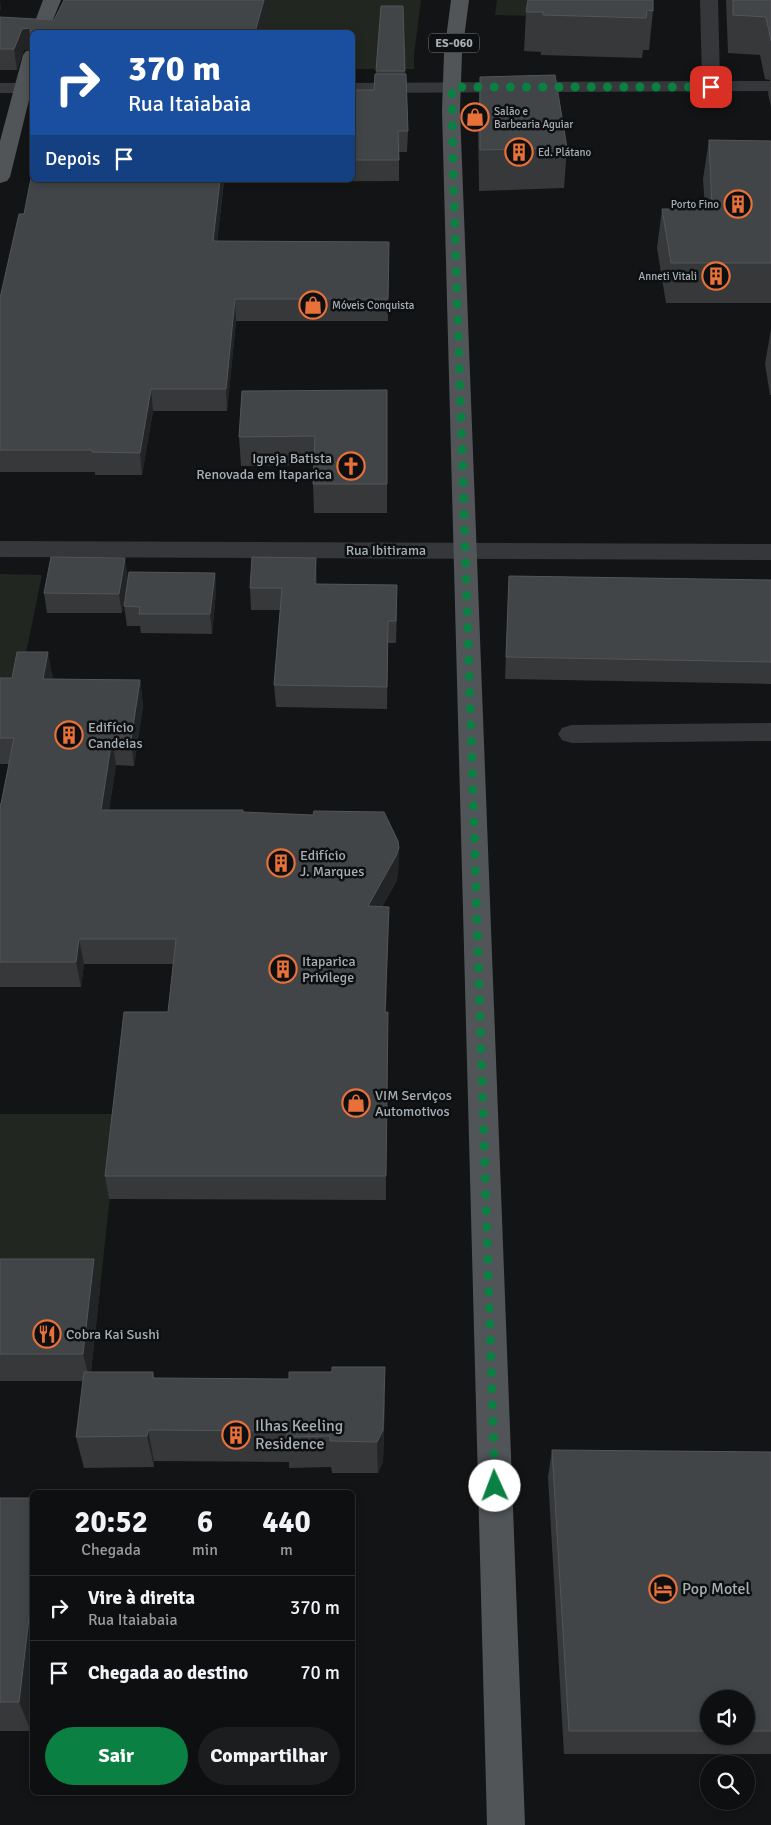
<!DOCTYPE html>
<html lang="pt">
<head>
<meta charset="utf-8">
<style>
	:root { --surface:#0e0f10; --page:#1c1d1e; --text:#f1f3f6; --muted:#9b9c9f; --line:#2e2f30; --accent:#0b8043 }
	body { margin:0; font-family:Signika,sans-serif; background:var(--page); color:var(--text); height:100vh; display:flex; flex-direction:column; font-size:19px; white-space:nowrap }
	* { box-sizing:border-box; margin:0 }
	p { font-size:16px; color:var(--muted) }
	.icon { flex:none; width:28px; height:28px; fill:none; stroke:currentColor; stroke-width:2; stroke-linecap:round; stroke-linejoin:round }
	.map { position:relative; flex:1; overflow:hidden }
	.drawer { position:absolute; left:30px; top:1490px; width:325px; height:305px; display:flex; flex-direction:column; background:var(--surface); border-radius:8px; box-shadow:0 2px 8px #0003,0 0 0 1px var(--line) }
	.drawer>* { flex:none }
	.guide { position:absolute; left:30px; top:30px; width:325px; height:152px; border-radius:8px; box-shadow:0 2px 8px #0003,0 0 0 1px var(--line); background:#1a4fa0; color:#fff; overflow:hidden }
	.tools { position:absolute; left:700px; top:1690px; display:grid; gap:10px }
	.tools a { display:grid; place-items:center; width:55px; height:55px; border-radius:50%; background:var(--surface); box-shadow:0 2px 8px #0003,0 0 0 1px var(--line); font-size:25px }
	.pin { position:absolute; display:grid; place-items:center; width:42px; height:42px; color:#fff; margin:-21px; border-radius:10px; box-shadow:0 2px 8px #0006 }
	.me { position:absolute; width:55px; margin:-28px; rotate:358deg; stroke-linejoin:round; filter:drop-shadow(0 0 4px #0008) }
	.turn { display:flex; align-items:center; gap:18px; height:105px; padding:0 15px; font-size:22px }
	.turn .icon { width:65px; height:65px; stroke-width:2.5 }
	.turn b { display:block; font-size:35px; line-height:42px }
	.then { display:flex; align-items:center; height:48px; padding:0 15px; background:#0003; gap:10px; font-size:19px }
	.eta { display:flex; justify-content:space-evenly; align-items:center; height:85px; text-align:center }
	.eta b { font-size:30px; font-weight:700; line-height:35px }
	.primary-button { display:flex; gap:10px; margin-top:auto; padding:10px 15px }
	.primary-button a { flex:1; height:58px; border-radius:30px; background:var(--accent); color:#fff; font-size:20px; font-weight:700; line-height:58px; text-align:center }
	.primary-button a+a { background:var(--page); color:var(--text) }
	ul { padding:0; list-style:none }
	li { display:flex; align-items:center; gap:15px; height:65px; padding:0 15px; border-top:1px solid var(--line) }
	li div { flex:1 }
	li b { display:block; font-size:19px }
	li em { font-style:normal }
	.map>svg:first-child { display:block }
	.green { fill:#212720 }
	.lines { fill:none; stroke-linecap:round; stroke-linejoin:round }
	.minor { fill:#35373a; fill-rule:evenodd }
	.major { fill:#515558; fill-rule:evenodd }
	.wall { fill:#36383a; fill-rule:evenodd }
	.shaded-wall { fill:#232426 }
	.building { fill:#424547; stroke:#525559 }
	.route { stroke:#0b8043; stroke-width:9; stroke-dasharray:0 16.2 }
	.labels { text-anchor:middle; dominant-baseline:central; stroke-width:5; stroke-linejoin:round; paint-order:stroke }
	.far-poi-label { font-size:11px; fill:#a6afb5; stroke:#0e0f10; text-anchor:start }
	.shield { fill:#0e0f10; stroke:#787f84; stroke-width:1 }
	.shield-label { font-size:12px; font-weight:bold; fill:#a6afb5 }
	.poi-label { font-size:14px; fill:#a6afb5; stroke:#0e0f10; text-anchor:start }
	.street-label { font-size:14px; fill:#a6afb5; stroke:#0e0f10 }
	.near-poi-label { font-size:16px; fill:#a6afb5; stroke:#0e0f10; text-anchor:start }
</style>
</head>
<body>
<div class="map">
<svg width="771" height="1825" viewBox="0 0 771 1825">
	<rect width="100%" height="100%" fill="#131415"/>
	<!-- green -->
	<g class="green">
		<path d="M239,0h182l-7,55v14h-61l-1,-37h-122z"/>
		<path d="M497,0h38l-1,16 -39,-1z"/>
		<path d="M0,574l42,1 -21,103 -21,26z"/>
		<path d="M0,1114h119l-19,174 -100,-1z"/>
	</g>
	<g class="lines">
		<!-- minor -->
		<g class="minor">
			<path d="M700,0h18l2,81h51v10l-419,2v-10l350,-2z"/>
			<rect x="0" y="83" width="32" height="10"/>
			<path d="M0,541l771,3v16l-771,-3z"/>
			<path d="M771,723v18l-200,2 -9,-3 -4,-6 4,-6 9,-3z"/>
		</g>
		<!-- major -->
		<g class="major">
			<path d="M43,0h18l-13,32 -16,2 -1,-2z"/>
			<path d="M451,0h18l-7,54 -2,56 65,1715h-38l-45,-1715 2,-56z"/>
			<path d="M32,50v38l-22,89 -3,4 -7,2v-42l23,-86 3,-4z"/>
		</g>
	</g>
	<!-- wall -->
	<g class="wall">
		<path d="M726,0h45v107l-3,-14 2,-13 -5,-1 -5,-24 -32,-2z"/>
		<path d="M269,4l-237,28v28l-1,-11 -7,1 -7,20h-17v-53l54,3z"/>
		<path d="M381,6l24,65 3,60 -1,21h-8v29l-175,1 -7,59 172,1 -1,79h-152l-9,90h-74l-11,64h-47v-3h-95v-174l24,-84 8,-34h320v-90h22l2,-16z"/>
		<path d="M653,11l-4,39h-6l-1,8 -101,-3v-3l-17,-1 2,-39z"/>
		<path d="M480,77l87,71 -3,40 -85,3 -1,-75z"/>
		<path d="M709,140l62,1v162h-105l-9,-55 5,-39h43l-2,-30z"/>
		<path d="M771,329v66h-1l-5,-31z"/>
		<path d="M387,390v123h-73l-1,-29 1,-19 -73,1 -2,-29z"/>
		<path d="M215,573l1,19 -4,42 -71,-1 -1,-7h-13l-3,-20z"/>
		<path d="M509,576l262,4v104l-266,-5z"/>
		<path d="M128,577l-6,36h-75l-3,-20z"/>
		<path d="M317,580v4l80,23 -1,36h-8l-1,66 -111,-2 -2,-22 6,-75h-29l-1,-22z"/>
		<path d="M0,678l140,2 3,26 -9,60 -18,-1 -7,45 135,2 155,36 -1,26 -2,8 -14,25 6,25 -2,80v188l-277,-1 -4,-23 63,-164 5,-48h-89l-3,23h-81v-183h1l8,-40h-9z"/>
		<path d="M0,1259l100,29 -9,84h62l1,6 231,21 -2,63 -5,11h-46l-1,-6 -42,1v-6l-135,-1v6l-70,1 -8,-31 7,-56h-83z"/>
		<path d="M552,1450l219,2v302h-207l-16,-277zM709,1699h37v37h-37z"/>
		<path d="M0,1498l31,233h-31z"/>
	</g>
	<!-- shaded-wall -->
	<g class="shaded-wall">
		<path d="M0,0l1,9 -1,2z"/>
		<path d="M264,0h5v4l-7,28h-7z"/>
		<path d="M30,28l2,21 -8,1 -7,20 -3,-21 8,-20z"/>
		<path d="M220,180h4v2l-10,81 -1,-22z"/>
		<path d="M235,299l1,22 -9,90 -1,-22z"/>
		<path d="M151,389l2,22 -11,64 -2,-22z"/>
		<path d="M125,558l3,19 -6,36 -3,-19z"/>
		<path d="M316,558l1,22 -2,26v-22z"/>
		<path d="M215,573l1,19 -4,42 -2,-20z"/>
		<path d="M48,652l5,26 -5,27 -5,-26z"/>
		<path d="M140,680l3,26 -9,60 -3,-26z"/>
		<path d="M112,739l4,26 -11,70 -4,-25z"/>
		<path d="M399,848l-1,26 -2,8 -28,50v-26z"/>
		<path d="M389,907l-1,25 -3,105v-25z"/>
		<path d="M79,939l5,25 -3,23 -5,-25z"/>
		<path d="M94,1259l6,29 -10,93 -7,-27z"/>
		<path d="M385,1367l-2,95 -5,11 -1,-31z"/>
		<path d="M148,1430l6,31v6l-7,-31z"/>
		<path d="M32,1593v122l-1,16 -12,-29z"/>
	</g>
	<!-- building -->
	<g class="building">
		<path d="M64,0h200l-9,32h-223v17h-1l-1,-21 -8,1 -8,20h-14v-32l54,3z"/>
		<path d="M528,0h125v11l-6,-1 -1,8 -103,-3v-3h-17z"/>
		<path d="M733,0h38v41l-5,-24 -33,-2z"/>
		<path d="M381,6h22l2,65h-29z"/>
		<path d="M375,74h31l2,57h-10l1,29h-47v-70h22z"/>
		<path d="M555,75l12,73 -87,2v-73z"/>
		<path d="M709,140l62,1v122h-100l-9,-54h50z"/>
		<path d="M32,173v7h188l-7,61 176,1 -1,57h-153l-9,90h-75l-11,64 -48,-1v-2h-92v-152l19,-84h5z"/>
		<path d="M387,390v94h-74l2,-48 -76,1 3,-46z"/>
		<path d="M51,557l74,1 -6,36 -75,-1z"/>
		<path d="M252,557l64,1 -1,26 82,1 -1,36h-8l-1,66 -113,-2 8,-97h-32z"/>
		<path d="M129,572l86,1 -5,41h-71l1,-7 -16,-1z"/>
		<path d="M509,576l262,4v82l-265,-5z"/>
		<path d="M17,652h31l-5,27 97,1 -9,60 -19,-1 -11,71h142v2l70,3 1,-4 70,1 14,29 1,7 -3,8 -28,50 21,1 -4,105h3l-2,164h-281l19,-164h44l8,-73h-97l-3,23h-76v-158h1l13,-66h-14v-60h12z"/>
		<path d="M0,1259h94l-11,95h-83z"/>
		<path d="M332,1367h53l-2,63 -6,12 -47,-1v-5l-43,1v-6l-139,-1 -1,6 -71,1 8,-65h69v6l136,1v-7h43z"/>
		<path d="M552,1450l219,2v279h-25v-32h-37v32h-140z"/>
		<path d="M0,1498h32v95l-13,109h-19z"/>
	</g>
	<g class="lines">
		<!-- route -->
		<path class="route" d="M495,1486l-42,-1319 -1,-80h259"/>
	</g>
	<!-- icons -->
	<defs>
		<g id="shop-ring" transform="scale(1.4375)"><circle r="9.5" fill="#0e0f10" stroke="#e87139" stroke-width="1.5"/><path d="M-5-2.5h2.3a2.7 3.5 0 0 1 5.4 0H5L5.5 6h-11ZM-1.5-2.5h3a1.5 2.3 0 0 0-3 0Z" fill="#e87139"/></g>
		<g id="building-ring" transform="scale(1.4375)"><circle r="9.5" fill="#0e0f10" stroke="#e87139" stroke-width="1.5"/><path d="M-4-6H4V6H1V3H-1V6H-4ZM-2.5-4.3h1.7v1.8h-1.7ZM.8-4.3h1.7v1.8H.8ZM-2.5-1h1.7V.8h-1.7ZM.8-1h1.7V.8H.8Z" fill="#e87139"/></g>
		<g id="church-ring" transform="scale(1.4375)"><circle r="9.5" fill="#0e0f10" stroke="#e87139" stroke-width="1.5"/><path d="M-1.2-6h2.4v3.5h3.3v2.4h-3.3V6h-2.4V-.1h-3.3v-2.4h3.3Z" fill="#e87139"/></g>
		<g id="restaurant-ring" transform="scale(1.4375)"><circle r="9.5" fill="#0e0f10" stroke="#e87139" stroke-width="1.5"/><path d="M-5-6h1v4h1v-4h1v4h1v-4h1v5L-1.5 .5V6h-2V.5L-5-1ZM5-6V6H3V1.5H1.5Q1.5-4 5-6Z" fill="#e87139"/></g>
		<g id="hotel-ring" transform="scale(1.4375)"><circle r="9.5" fill="#0e0f10" stroke="#e87139" stroke-width="1.5"/><path d="M-6-4.5h1.5V1H6V5H4.5V3h-9V5H-6ZM-4 0a1.8 1.8 0 1 1 3.6 0ZM.5 0V-2.5h3Q6-2.5 6 0Z" fill="#e87139"/></g>
	</defs>
	<g fill-rule="evenodd">
		<use href="#shop-ring" x="475" y="117"/>
		<use href="#building-ring" x="519" y="152"/>
		<use href="#building-ring" x="738" y="204"/>
		<use href="#building-ring" x="716" y="276"/>
		<use href="#shop-ring" x="313" y="305"/>
		<use href="#church-ring" x="351" y="466"/>
		<use href="#building-ring" x="69" y="735"/>
		<use href="#building-ring" x="281" y="863"/>
		<use href="#building-ring" x="283" y="969"/>
		<use href="#shop-ring" x="356" y="1103"/>
		<use href="#restaurant-ring" x="47" y="1334"/>
		<use href="#building-ring" x="236" y="1435"/>
		<use href="#hotel-ring" x="663" y="1589"/>
	</g>
	<g class="labels">
		<!-- far-poi labels -->
		<g class="far-poi-label">
			<text x="494" y="111">Salão e<tspan x="494" dy="13">Barbearia Aguiar</tspan></text>
			<text x="538" y="152">Ed. Plátano</text>
			<text x="719" y="204" text-anchor="end">Porto Fino</text>
			<text x="697" y="276" text-anchor="end">Anneti Vitali</text>
			<text x="332" y="305">Móveis Conquista</text>
		</g>
		<!-- shield labels -->
		<rect class="shield" x="429" y="33.5" width="50" height="19" rx="4"/>
		<g class="shield-label">
			<text x="454" y="43">ES-060</text>
		</g>
		<!-- poi labels -->
		<g class="poi-label">
			<text x="332" y="458" text-anchor="end">Igreja Batista<tspan x="332" dy="16">Renovada em Itaparica</tspan></text>
			<text x="88" y="727">Edifício<tspan x="88" dy="16">Candeias</tspan></text>
			<text x="300" y="855">Edifício<tspan x="300" dy="16">J. Marques</tspan></text>
			<text x="302" y="961">Itaparica<tspan x="302" dy="16">Privilege</tspan></text>
			<text x="375" y="1095">VIM Serviços<tspan x="375" dy="16">Automotivos</tspan></text>
			<text x="66" y="1334">Cobra Kai Sushi</text>
		</g>
		<!-- street labels -->
		<g class="street-label">
			<text x="386" y="550">Rua Ibitirama</text>
		</g>
		<!-- near-poi labels -->
		<g class="near-poi-label">
			<text x="255" y="1426">Ilhas Keeling<tspan x="255" dy="18">Residence</tspan></text>
			<text x="682" y="1589">Pop Motel</text>
		</g>
	</g>
</svg>
<div class="tools">
<a><svg class="icon" aria-label="sound" viewBox="0 0 24 24"><path d="M4 9h4l5-4v14l-5-4H4zM17 9q2 3 0 6"/></svg></a>
<a><svg class="icon" aria-label="search" viewBox="0 0 24 24"><circle cx="10" cy="10" r="6"/><path d="M15 15l6 6"/></svg></a>
</div>
<div class="pin" style="left:711px;top:87px;background:#d93025"><svg class="icon" aria-label="arrive" viewBox="0 0 24 24"><path d="M6 21V4h12l-3 4 3 4H6"/></svg></div>
<svg class="me" style="left:495px;top:1486px" viewBox="-20 -20 40 40"><circle r="19" fill="#fff"/><path d="M0-13L10 11 0 6-10 11z" fill="#0b8043"/></svg>
<div class="guide">
<div class="turn"><svg class="icon" aria-label="right" viewBox="0 0 24 24"><path d="M7 20v-9h11M14 6l5 5-5 5"/></svg><div><b>370 m</b>Rua Itaiabaia</div></div>
<div class="then">Depois<svg class="icon" aria-label="arrive" viewBox="0 0 24 24"><path d="M6 21V4h12l-3 4 3 4H6"/></svg></div>
</div>
<section class="drawer">
<div class="eta">
<div><b>20:52</b><p>Chegada</p></div>
<div><b>6</b><p>min</p></div>
<div><b>440</b><p>m</p></div>
</div>
<ul>
<li><svg class="icon" aria-label="right" viewBox="0 0 24 24"><path d="M7 20v-9h11M14 6l5 5-5 5"/></svg><div><b>Vire à direita</b><p>Rua Itaiabaia</p></div><em>370 m</em></li>
<li><svg class="icon" aria-label="arrive" viewBox="0 0 24 24"><path d="M6 21V4h12l-3 4 3 4H6"/></svg><div><b>Chegada ao destino</b></div><em>70 m</em></li>
</ul>
<div class="primary-button"><a>Sair</a><a>Compartilhar</a></div>
</section>
</div>
</body>
</html>
